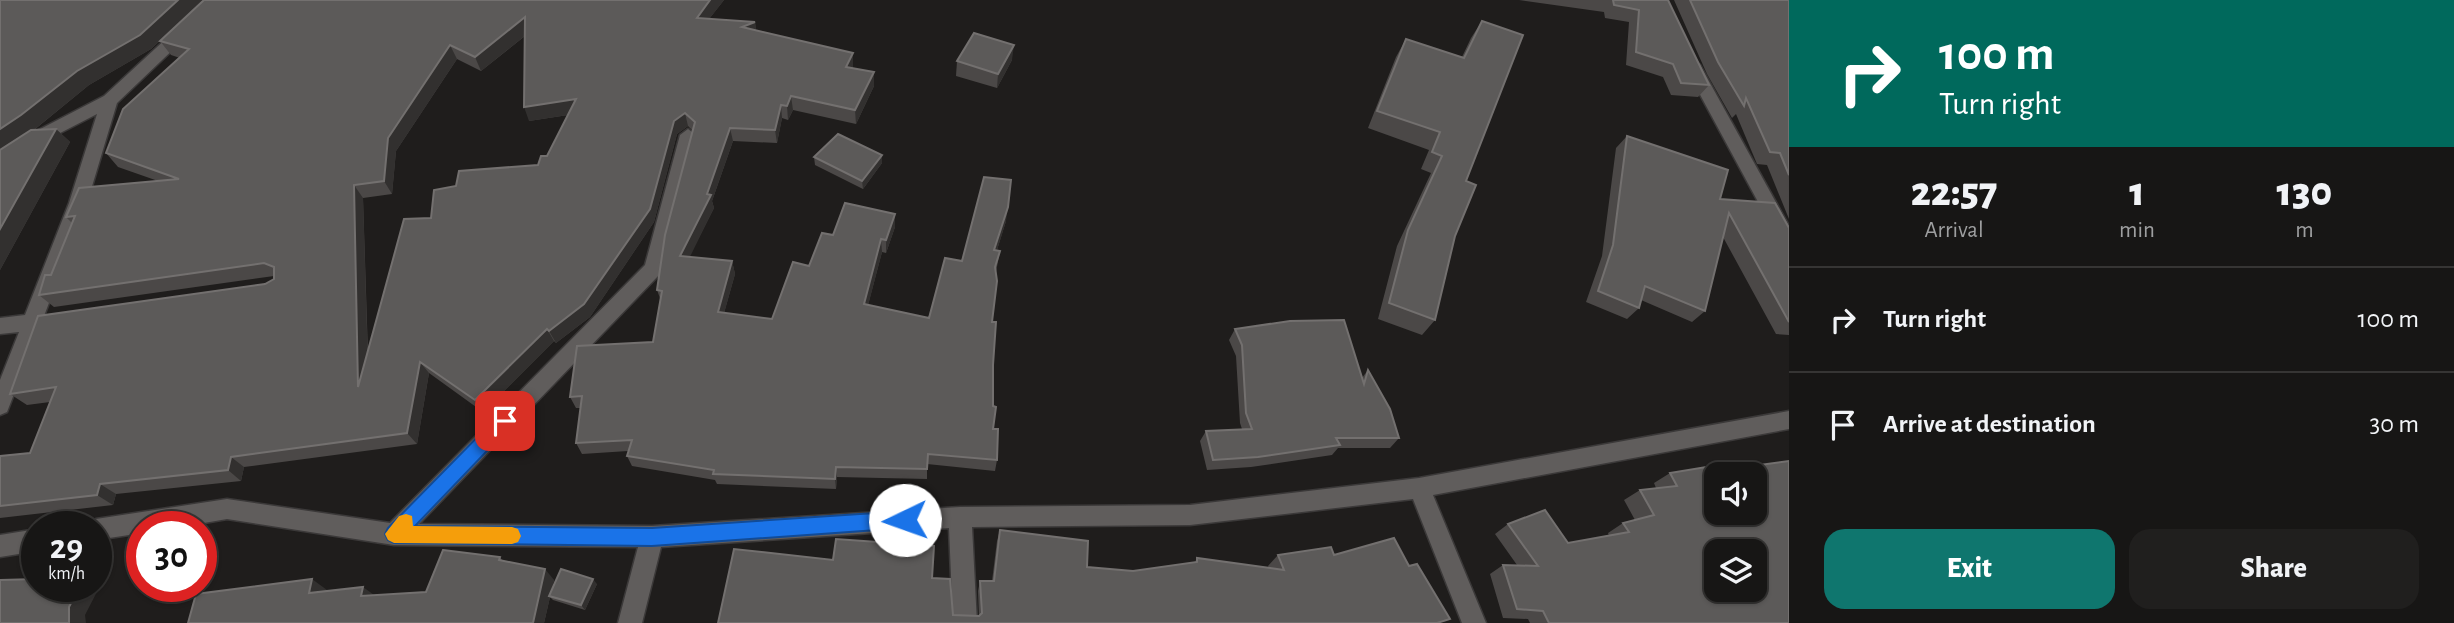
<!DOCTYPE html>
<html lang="en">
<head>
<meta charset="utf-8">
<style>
	:root { --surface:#171615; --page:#201f1e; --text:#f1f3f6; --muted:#9e9fa0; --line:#363534; --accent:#0f766e }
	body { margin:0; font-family:"Alegreya Sans",sans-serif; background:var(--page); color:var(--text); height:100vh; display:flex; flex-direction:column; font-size:26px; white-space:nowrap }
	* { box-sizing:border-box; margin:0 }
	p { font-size:23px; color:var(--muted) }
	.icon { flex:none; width:38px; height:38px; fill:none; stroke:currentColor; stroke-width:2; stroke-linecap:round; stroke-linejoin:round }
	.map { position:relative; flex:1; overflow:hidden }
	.panel { display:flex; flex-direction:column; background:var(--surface); width:665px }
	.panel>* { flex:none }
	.guide { background:#00695c; color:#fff; overflow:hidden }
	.tools { position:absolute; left:1704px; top:462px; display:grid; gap:14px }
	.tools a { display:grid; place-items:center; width:63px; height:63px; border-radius:14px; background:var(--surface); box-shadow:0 2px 5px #0004,0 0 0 2px var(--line); font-size:35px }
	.speed { position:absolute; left:21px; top:511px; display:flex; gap:14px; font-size:35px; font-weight:700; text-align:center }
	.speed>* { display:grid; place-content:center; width:91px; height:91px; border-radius:50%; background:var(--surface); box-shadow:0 2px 5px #0004,0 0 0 2px var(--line); line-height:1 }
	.speed small { font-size:18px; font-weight:400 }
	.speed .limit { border:10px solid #d22; background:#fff; color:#111 }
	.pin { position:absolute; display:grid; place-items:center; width:60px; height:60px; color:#fff; margin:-30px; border-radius:14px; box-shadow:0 4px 10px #0006 }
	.me { position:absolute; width:77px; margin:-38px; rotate:267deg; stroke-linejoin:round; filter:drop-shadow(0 0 5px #0008) }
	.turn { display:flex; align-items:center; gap:24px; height:147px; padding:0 35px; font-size:32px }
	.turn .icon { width:91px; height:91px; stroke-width:2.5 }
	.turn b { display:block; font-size:49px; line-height:60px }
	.eta { display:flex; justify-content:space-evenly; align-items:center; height:119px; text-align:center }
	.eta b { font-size:42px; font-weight:800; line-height:49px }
	.action { display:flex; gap:14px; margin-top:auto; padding:14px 35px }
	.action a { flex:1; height:80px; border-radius:21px; background:var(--accent); color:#fff; font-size:28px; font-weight:800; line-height:80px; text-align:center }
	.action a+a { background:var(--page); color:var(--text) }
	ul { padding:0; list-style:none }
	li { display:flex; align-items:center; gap:21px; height:105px; padding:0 35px; border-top:2px solid var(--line) }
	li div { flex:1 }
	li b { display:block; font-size:26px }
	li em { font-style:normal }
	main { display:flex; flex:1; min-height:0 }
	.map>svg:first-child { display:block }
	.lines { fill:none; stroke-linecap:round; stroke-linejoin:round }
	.minor-casing { stroke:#3b3939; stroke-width:3 }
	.minor { fill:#605d5c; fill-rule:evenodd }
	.wall { fill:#4b4847; fill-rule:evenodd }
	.shaded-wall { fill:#32302f }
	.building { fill:#5c5a59; stroke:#73706f; stroke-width:2; fill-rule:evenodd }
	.route { fill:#1a73e8; stroke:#114b97; stroke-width:2 }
	.slow { fill:#f59e0b }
</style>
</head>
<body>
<main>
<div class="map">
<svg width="1789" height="623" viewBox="0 0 1789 623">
	<rect width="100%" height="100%" fill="#1f1d1c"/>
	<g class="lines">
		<!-- minor casing -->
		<g class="minor-casing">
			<g id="minor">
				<path d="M208,0h17l-108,103 -30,100 -43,113 5,6 -3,6 -7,2 -32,82 -7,3v-35l19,-48 -19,2v-16l25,-3 44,-112 28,-89 -64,33 -33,24v-16l21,-16 83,-43z"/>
				<path d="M1692,59l8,6 89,161v24l-6,-2 -99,-183z"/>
				<path d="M688,129l8,6 -36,139 -241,250 233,2 308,-19 230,-2 229,-27 370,-67v18l-356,66 53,128h-24l-49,-124 -223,26 -218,2 5,96h-24l-4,-95 -288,19 -19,76h-24l20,-76 -244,-2 -167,-26 -46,8h-39v6l-46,7v-13h-10l2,-4 8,-4 131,-20 163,24 255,-258 35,-130z"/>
				<path d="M37,529v22l-37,6v-22z"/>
			</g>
		</g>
		<!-- minor -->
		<use href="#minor" class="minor"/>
	</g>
	<!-- wall -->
	<g class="wall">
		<path d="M0,0h724l-15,19 46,3 1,9 97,37 21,4v14l-18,38 -63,-14 -5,10 -6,-2 -5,25 -44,-2 -21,60 2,7 -25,49 43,4 3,13 -11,39 48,6 37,-53 24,-31 62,-8 -9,26 -4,-1 -14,53 61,13 33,-57 44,-40 -9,29 3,1 -4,21 -4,50 1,43v64l4,31 -2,11 -68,-7v15l-90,-2 -1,12 -119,-5 -2,-4 -83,-14 -5,-10 1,-5 -46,3 -6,-11 5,-35h-5l-6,-11 83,-55 8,-41 -4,-11 36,-159 -5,-5 -11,8 -23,88 -64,95 -34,26 -2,-2 -71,71 -54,-39 -12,71 -173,23 -3,14 -125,13 -3,11 -113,13v-62l30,-3 20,-51 -23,3 -17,-11 255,-110 9,-5v-3l-220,31 -15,-12 12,-20 21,-52 -6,-6 92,-36 -40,-14 -12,-14 74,-95 -9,-3 -11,-14 18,-17 -27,25 -62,36 -55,45 22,-1 14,13 -70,128zM525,36l4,85 39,-6 -21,41 -9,9 -82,21 -25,32 -63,136 -5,-156 29,-4 4,-43 61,-92 24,12z"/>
		<path d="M1519,0h149l41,85 -11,12 -27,-2 -8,-18 -37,-12 3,-43 -24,-4 -1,-6z"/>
		<path d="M1674,0h115v219l-22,-54 -10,-1 -21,-50 -4,4 -25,-44z"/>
		<path d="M1482,21l-16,160 -11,55 -20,84 -13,15 -44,-16 19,-73 34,-73 -10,-4 8,-19 -61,-22 28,-71 10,-18 56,18 9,-19z"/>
		<path d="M1012,60l-15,28 -41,-12 1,-15z"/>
		<path d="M1627,136l93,63 69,29v107l-13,-1 -53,-97 -18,74 -13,11 -51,-22 -2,8 -12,11 -41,-17 16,-46 14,-108z"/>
		<path d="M814,157l68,6 -19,26 -48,-24z"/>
		<path d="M1235,329l127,49 6,-8 31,68 -9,10h-52l-6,7 -81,12 -44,3 -7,-29 6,-10 36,-2 -2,-6 -4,-67 -7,-16z"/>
		<path d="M1670,473l119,150h-259l-2,-4 -25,-1 -13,-44 13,-9h14l-22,-31 13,-10 60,19 41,-7 -1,-3 15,-10 12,-3 -11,-20 16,-10 16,-2 -2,-5z"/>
		<path d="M1000,530l87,37 46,4 62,-9 2,-4 72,10 -1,-2 10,-11h56l75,11 41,53 -732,4 214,-45 21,37 26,1 -1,-25 2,-10h12l5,-40z"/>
		<path d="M500,557l2,3 52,20 -3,10 46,-6 -12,26 -32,-10 -3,-3 -6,26h-356l139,-33 -1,1 48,4 52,-3z"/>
	</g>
	<!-- shaded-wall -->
	<g class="shaded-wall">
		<path d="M178,0h26l-53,49 -62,36 -54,44 -35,23v-23l77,-58z"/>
		<path d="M710,0h14l-25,32 -2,-14z"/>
		<path d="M525,17l6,14 -50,40 -6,-14z"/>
		<path d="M755,22l2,14 -15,-9z"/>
		<path d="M450,45l7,14 -61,92 -4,43 -8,-13 4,-43z"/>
		<path d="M1014,45l-2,15 -15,28 1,-14z"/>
		<path d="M853,53v15l-6,13 -1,-14z"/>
		<path d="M874,72v14l-18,38 -1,-14z"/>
		<path d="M791,96l2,14 -5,10 -1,-14z"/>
		<path d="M576,99l5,14 -52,8 -5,-14z"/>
		<path d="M781,105l1,13 -5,25 -2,-13z"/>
		<path d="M685,113l3,13 -11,8 -23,88 -64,95 -34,26 -7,-12 125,-210z"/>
		<path d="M730,128l3,13 -21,60 2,7 -30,61 -4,-13 27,-62z"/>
		<path d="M56,129l14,13 -70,128v-41z"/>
		<path d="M882,155v8l-19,26 -1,-8z"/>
		<path d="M354,185l9,13 6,201 -11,-12z"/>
		<path d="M1008,207l-2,14 -13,42 1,-13z"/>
		<path d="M895,214v13l-9,26v-13z"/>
		<path d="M881,239l1,13 -17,65 -1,-13z"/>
		<path d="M732,261l3,13 -14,50 -3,-12z"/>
		<path d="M547,329l7,12 -71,71 -8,-12z"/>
		<path d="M420,362l9,11 -12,71 -10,-11z"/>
		<path d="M231,457l13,10 -3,14 -13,-11z"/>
		<path d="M836,467l1,10 -1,12 -1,-10z"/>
		<path d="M100,484l16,10 -3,11 -16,-10z"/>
		<path d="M545,569l9,11 -10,43h-11z"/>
		<path d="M312,579l15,11 -3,13 -15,-10z"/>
		<path d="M593,579l4,5 -12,26 -4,-5z"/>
		<path d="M96,585l4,1 -15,29 1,8h-17v-16l11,-21h16z"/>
		<path d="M363,587l14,10 -16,-1z"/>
	</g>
	<!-- building -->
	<g class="building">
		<path d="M0,0h178l-38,35 -63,36 -56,44 -21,14z"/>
		<path d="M204,0h506l-13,18 58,4 -13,5 111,26 -7,14 28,5 -19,38 -64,-14 -4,10 -6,-1 -6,25 -45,-2 -23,66 4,1 -31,61 52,5 -14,51 54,7 21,-57 16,4 13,-33 11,2 12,-32 50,11 -9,26 -5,-1 -17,65 65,14 16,-60 17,3 22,-84 27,3 -3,27 -14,43 6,1 -5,16 2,14 -5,41h4l-3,43v41l3,1 -3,22h5l-1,31 -69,-6 -1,15 -91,-2 -1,12 -122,-5 1,-4 -87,-14 5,-16 -56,3 6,-47 -12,1 7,-51 76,-4 9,-51 -5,-1 8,-55 30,-113 -10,-9 -11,8 -24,88 -66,95 -35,27 -2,-2 -72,71 -55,-38 -13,71 -176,24 -3,13 -128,14 -3,11 -97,11v-50l30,-3 26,-66 -46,7 28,-78 227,-32 9,-5v-12l-10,-4 -225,32 6,-20h6l24,-59 -9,1 13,-29 100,-9 -73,-26 17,-44 66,-60 -29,-8zM525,17l-1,90 52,-8 -29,57h-6l-3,9 -79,6 -3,15 -22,4 -3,28 -27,1 -46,168 -4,-202 30,-4 4,-43 62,-93 25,12z"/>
		<path d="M1613,0h55l41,85 -28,-2 -8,-19 -37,-12 3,-42 -25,-5z"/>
		<path d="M1690,0h99v175l-9,-22 -10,-1 -24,-54 -2,8 -26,-44z"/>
		<path d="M1482,21l41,14 -57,146 10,4 -21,51 -20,84 -46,-17 19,-73 34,-74 -10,-4 8,-20 -63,-21 29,-72 58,19z"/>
		<path d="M974,33l40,12 -16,29 -41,-13z"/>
		<path d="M56,129l-56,100v-79l31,-20z"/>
		<path d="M838,134l44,21 -20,26 -48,-24z"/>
		<path d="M1627,136l101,34 -8,29 55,4 14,25v94l-60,-109 -24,98 -60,-25 -6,22 -41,-17 15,-46z"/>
		<path d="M1344,320l20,64 4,-14 22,39 9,29h-63l4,7 -82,12 -45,3 -7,-29 46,-2 -6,-16 -4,-68 -7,-16 55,-8z"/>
		<path d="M1789,461v162h-240l-6,-12 -26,-2 -14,-44 35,1 -30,-42 37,-14 23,33 61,-11 -6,-9 31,-8 -14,-25 37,-4 -7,-13 42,-7 3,5zM1717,474h38v39h-38zM1717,551h38v39h-38z"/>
		<path d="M1000,530l88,11 -1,26 46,4 64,-9v-4l87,12 -6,-15 53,-8 3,8 60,-17 15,28 8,-2 33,55 -13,4h-719l16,-74 99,11 3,-21 98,7 -2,32 18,1 3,36 26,1 3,-3 -2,-32h14z"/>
		<path d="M443,550l57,7 -1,3 46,9 -12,54h-345l8,-29 116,-15 -3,14 54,-6 -2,9 65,-4z"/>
		<path d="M561,569l32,10 -12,26 -32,-9z"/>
		<path d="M37,579v7h43l-11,21v16h-69v-43z"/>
	</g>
	<!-- route -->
	<path class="route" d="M505,413l6,2 3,6 -3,5 -96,100 237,2 253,-17 6,3 3,6 -3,6 -6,2 -253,18 -258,-3 -6,-3 -3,-6 3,-6 111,-113z"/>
	<!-- slow -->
	<path class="slow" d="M406,514l6,2 1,10 99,1 6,2 3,7 -3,6 -6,2 -118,-1 -6,-3 -3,-6 14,-18z"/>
</svg>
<div class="tools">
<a><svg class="icon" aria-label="sound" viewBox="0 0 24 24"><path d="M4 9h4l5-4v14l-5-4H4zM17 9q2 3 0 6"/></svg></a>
<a><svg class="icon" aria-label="layers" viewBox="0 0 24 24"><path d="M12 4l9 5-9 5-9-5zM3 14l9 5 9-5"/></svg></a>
</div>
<div class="speed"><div>29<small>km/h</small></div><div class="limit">30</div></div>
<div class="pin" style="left:505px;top:421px;background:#d93025"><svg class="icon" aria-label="arrive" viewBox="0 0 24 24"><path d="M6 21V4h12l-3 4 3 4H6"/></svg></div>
<svg class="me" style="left:905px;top:520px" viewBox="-20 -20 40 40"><circle r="19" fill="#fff"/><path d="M0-13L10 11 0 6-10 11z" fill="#1a73e8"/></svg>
</div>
<section class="panel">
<div class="guide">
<div class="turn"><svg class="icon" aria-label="right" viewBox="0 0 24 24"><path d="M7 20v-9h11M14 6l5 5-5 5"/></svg><div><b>100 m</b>Turn right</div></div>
</div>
<div class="eta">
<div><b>22:57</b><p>Arrival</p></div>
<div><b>1</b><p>min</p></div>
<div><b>130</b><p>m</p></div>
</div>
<ul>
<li><svg class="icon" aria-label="right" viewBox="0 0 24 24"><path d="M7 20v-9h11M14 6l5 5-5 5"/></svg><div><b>Turn right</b></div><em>100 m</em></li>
<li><svg class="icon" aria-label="arrive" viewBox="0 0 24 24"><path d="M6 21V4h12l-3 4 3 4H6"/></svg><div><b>Arrive at destination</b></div><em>30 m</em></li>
</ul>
<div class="action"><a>Exit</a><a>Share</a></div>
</section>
</main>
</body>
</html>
